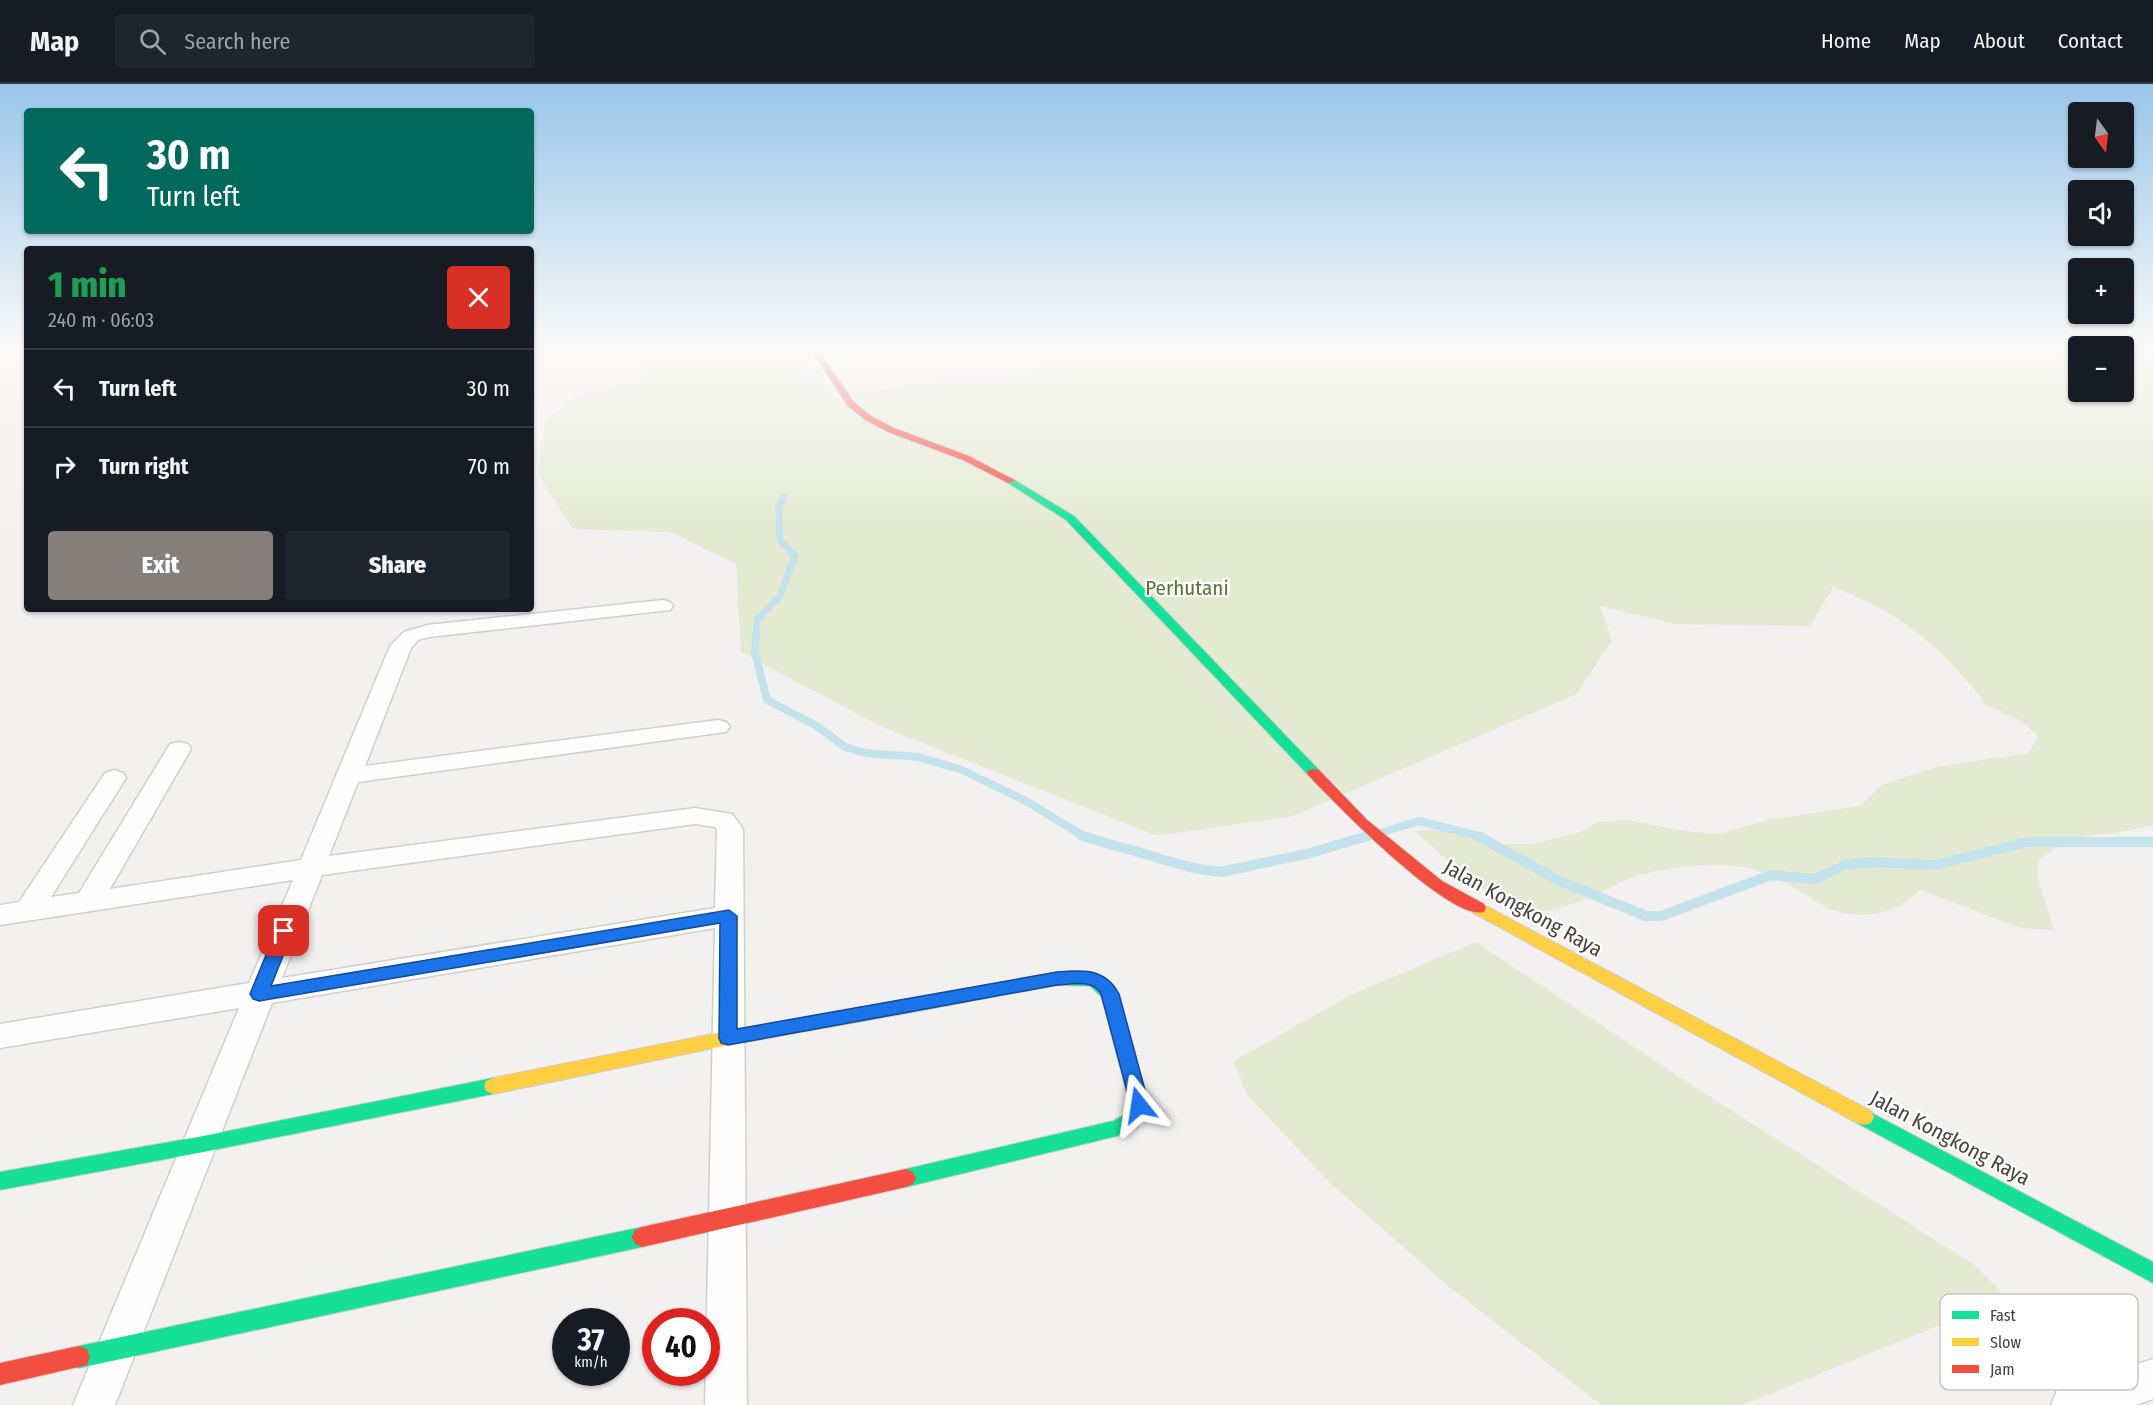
<!DOCTYPE html>
<html lang="en">
<head>
<meta charset="utf-8">
<style>
	:root { --surface:#171b24; --page:#20242c; --text:#f1f3f6; --muted:#9ea1a6; --line:#363941; --accent:#847f7a }
	body { margin:0; font-family:"Fira Sans Condensed",sans-serif; background:var(--page); color:var(--text); height:100vh; display:flex; flex-direction:column; font-size:22px; white-space:nowrap }
	* { box-sizing:border-box; margin:0 }
	p { font-size:20px; color:var(--muted) }
	.icon { flex:none; width:33px; height:33px; fill:none; stroke:currentColor; stroke-width:2; stroke-linecap:round; stroke-linejoin:round }
	.map { position:relative; flex:1; overflow:hidden }
	.details { position:absolute; left:24px; top:162px; width:510px; height:366px; display:flex; flex-direction:column; background:var(--surface); border-radius:6px; box-shadow:0 2px 4px #0004 }
	.details>* { flex:none }
	.top-card { position:absolute; left:24px; top:24px; width:510px; height:126px; border-radius:6px; box-shadow:0 2px 4px #0004; background:#00695c; color:#fff; overflow:hidden }
	.needle { width:39px; rotate:166deg }
	.tools { position:absolute; left:2068px; top:18px; display:grid; gap:12px }
	.tools a { display:grid; place-items:center; width:66px; height:66px; border-radius:6px; background:var(--surface); box-shadow:0 2px 4px #0004; font-size:30px }
	.speed { position:absolute; left:552px; top:1224px; display:flex; gap:12px; font-size:30px; font-weight:700; text-align:center }
	.speed>* { display:grid; place-content:center; width:78px; height:78px; border-radius:50%; background:var(--surface); box-shadow:0 2px 4px #0004; line-height:1 }
	.speed small { font-size:15px; font-weight:400 }
	.speed .limit { border:9px solid #d22; background:#fff; color:#111 }
	.pin { position:absolute; display:grid; place-items:center; width:51px; height:51px; color:#fff; margin:-26px; border-radius:12px; box-shadow:0 3px 9px #0006 }
	.me { position:absolute; width:66px; margin:-33px; rotate:345deg; stroke-linejoin:round; filter:drop-shadow(0 0 4px #0008) }
	.turn { display:flex; align-items:center; gap:21px; height:126px; padding:0 24px; font-size:27px }
	.turn .icon { width:78px; height:78px; stroke-width:2.5 }
	.turn b { display:block; font-size:42px; line-height:51px }
	.round { display:grid; place-items:center; flex:none; width:63px; height:63px; border-radius:6px; background:var(--page) }
	.overview { display:flex; align-items:center; justify-content:space-between; height:102px; padding:0 24px }
	h1 { font-size:36px; font-weight:800; line-height:45px; color:#1e9e55 }
	.button { display:flex; gap:12px; margin-top:auto; padding:12px 24px }
	.button a { flex:1; height:69px; border-radius:6px; background:var(--accent); color:#fff; font-size:24px; font-weight:800; line-height:69px; text-align:center }
	.button a+a { background:var(--page); color:var(--text) }
	ul { padding:0; list-style:none }
	li { display:flex; align-items:center; gap:18px; height:78px; padding:0 24px; border-top:2px solid var(--line) }
	li div { flex:1 }
	li b { display:block; font-size:22px }
	li em { font-style:normal }
	header { display:flex; align-items:center; gap:36px; box-sizing:border-box; height:84px; padding:0 30px; background:var(--surface); border-bottom:2px solid var(--line) }
	header strong { font-size:28px }
	nav { display:flex; gap:33px; margin-inline-start:auto; font-size:21px }
	.search { width:420px; height:54px; background:var(--page); display:flex; align-items:center; gap:15px; box-sizing:border-box; padding:0 21px; border-radius:6px; color:var(--muted); font-size:22px }
	.map>svg:first-child { display:block }
	.green { fill:#e4ead2 }
	.lines { fill:none; stroke-linecap:round; stroke-linejoin:round }
	.stream-far2 { stroke:#c4e2ec; stroke-width:7 }
	.stream-far1 { stroke:#c4e2ec; stroke-width:8 }
	.stream { stroke:#c4e2ec; stroke-width:10 }
	.street-casing { stroke:#d1cfcc; stroke-width:3 }
	.fast-casing { stroke:#d2cdc6; stroke-width:2 }
	.slow-casing { stroke:#d2cdc6; stroke-width:2 }
	.jam-casing { stroke:#d2cdc6; stroke-width:2 }
	.street { fill:#fdfdfd; fill-rule:evenodd }
	.fast { fill:#16e098; fill-rule:evenodd }
	.slow { fill:#ffcf43; fill-rule:evenodd }
	.jam { fill:#f24e42; fill-rule:evenodd }
	.route { fill:#1a73e8; stroke:#114b97; stroke-width:1.5 }
	.labels { text-anchor:middle; dominant-baseline:central; stroke-width:4.5; stroke-linejoin:round; paint-order:stroke }
	.park-label { font-size:21px; fill:#567732; stroke:#fff }
	.street-label { font-size:21px; fill:#49413b; stroke:#fff }
	.key { fill:#fff; stroke:#c8c6c4; stroke-width:1.5 }
	.key-label { font-size:16px; fill:#49413b }
</style>
</head>
<body>
<header>
<strong>Map</strong>
<div class="search"><svg class="icon" aria-label="search" viewBox="0 0 24 24"><circle cx="10" cy="10" r="6"/><path d="M15 15l6 6"/></svg>Search here</div>
<nav><a>Home</a><a>Map</a><a>About</a><a>Contact</a></nav>
</header>
<div class="map">
<svg width="2153" height="1321" viewBox="0 0 2153 1321">
	<rect width="100%" height="100%" fill="#f3f1ef"/>
	<!-- green -->
	<g class="green">
		<path d="M674,264h108l33,32 25,11 50,-2 184,-26 18,-12 -2,-3h989v44h45v-44h29v477l-36,8 -48,5 -30,22 -2,16 17,54 -33,-2 -101,-38c-23,24 -56,30 -88,20 -9,-3 -18,-11 -27,-16 -20,-13 -43,-24 -67,-28 -25,-4 -84,3 -107,12 -39,16 -67,38 -112,32 -20,-2 -86,-63 -105,-79l26,-2 63,15h31l46,-12 19,-10 28,-2 58,11 34,3 48,-14 93,-14 23,-22 58,-18 88,-13 9,-17 -17,-15 -48,-23 12,4c-48,-58 -80,-87 -152,-115l-23,39 -135,-2 -75,-18 12,34 -35,54 -284,122 -136,20 -277,-110 -139,-74 -5,-88 -66,-32 -97,-3 -35,-55 7,-53 29,-23 64,-18 16,-30z"/>
		<path d="M1476,858l220,146 277,176 28,28 -18,21 -33,8 -207,84h-142l-153,-119 -118,-103 -84,-89 -12,-33 116,-66z"/>
	</g>
	<g class="lines">
		<!-- stream-far2 -->
		<path class="stream-far2" d="M756,553l1,-17 23,-24 15,-40 -15,-16 -1,-34 5,-9"/>
		<!-- stream-far1 -->
		<g class="stream-far1">
			<path d="M756,551l-1,18 12,47 50,26 28,21 21,6 52,4 44,13 64,31 59,36"/>
			<path d="M1383,748l36,-11 64,16"/>
			<path d="M1363,753l5,-1"/>
		</g>
		<!-- stream -->
		<g class="stream">
			<path d="M1082,752l111,32 28,4 85,-18 62,-18"/>
			<path d="M1478,752l82,45 86,35h15l110,-41 44,4 30,-14 28,-3 62,3 93,-23h125"/>
		</g>
		<!-- street casing -->
		<g class="street-casing">
			<g id="street">
				<path d="M663,516l7,2 3,4 -3,4 -241,27 -11,3 -7,8 -46,118 353,-46 8,2 4,5 -4,5 -368,50 -29,74 366,-48 37,6 11,15 4,576h-42l10,-477 -443,75 -157,402h-42l166,-397 -239,40v-24l249,-41 44,-103 -293,45v-20l19,-3 86,-129 9,-3 9,3 3,5 -75,119 28,-4 88,-144 3,-5 9,-2 9,2 3,5 -81,140 191,-29 89,-214 14,-14 23,-7zM695,740l20,3 2,3 -2,78 -433,70 40,-103z"/>
				<path d="M2153,1275v40l-17,6h-85l6,-15z"/>
			</g>
		</g>
		<!-- fast casing -->
		<g class="fast-casing">
			<g id="fast">
				<path d="M1011,394l63,38 245,254 2,3 -2,3h-10l-243,-256 -58,-37 -2,-2z"/>
				<path d="M1057,889l43,3 19,18 29,111 -10,22 -21,9 -211,51 -7,-3 -3,-6 3,-6 7,-3 207,-48 11,-6 6,-10 -28,-108 -12,-11 -33,-1 -160,30 -6,-2 -3,-5 3,-5 6,-2z"/>
				<path d="M493,994l7,3 2,5 -2,5 -7,3 -295,59 -198,37v-18l198,-35z"/>
				<path d="M1864,1025l289,153v21l-296,-160 -3,-6 3,-6z"/>
				<path d="M642,1143l7,3 3,7 -3,7 -7,3 -563,121 -8,-3 -3,-8 3,-8 8,-3z"/>
			</g>
		</g>
		<!-- slow casing -->
		<g class="slow-casing">
			<g id="slow">
				<path d="M1478,818l393,209 3,6 -3,6 -7,2 -7,-2 -385,-211 -2,-4 2,-4z"/>
				<path d="M897,917l6,2 3,5 -3,5 -6,2 -169,30 -235,49 -7,-3 -2,-5 2,-5 7,-3 235,-47z"/>
			</g>
		</g>
		<!-- jam casing -->
		<g class="jam-casing">
			<g id="jam">
				<path d="M809,264h8l37,54 17,14 23,12 75,28 47,25 -8,2 -45,-23 -75,-28 -23,-12 -17,-14z"/>
				<path d="M1314,685l5,1 48,50 75,61 42,23 2,4 -2,4c-34,10 -150,-110 -175,-136l-2,-3 2,-3z"/>
				<path d="M906,1085l7,3 3,6 -3,6 -7,3 -264,60 -7,-3 -3,-7 3,-7 7,-3z"/>
				<path d="M79,1262l8,3 3,8 -3,8 -87,20v-22z"/>
			</g>
		</g>
		<!-- street -->
		<use href="#street" class="street"/>
		<!-- fast -->
		<use href="#fast" class="fast"/>
		<!-- slow -->
		<use href="#slow" class="slow"/>
		<!-- jam -->
		<use href="#jam" class="jam"/>
	</g>
	<!-- sky -->
	<linearGradient id="sky" x2="0" y2="1"><stop stop-color="#99c6ea"/><stop offset="0.59" stop-color="#faf9f8"/><stop offset="1" stop-color="#faf9f8" stop-opacity="0"/></linearGradient>
	<rect width="2153" height="449" fill="url(#sky)"/>
	<!-- route -->
	<path class="route" d="M729,826l8,6v113l320,-57c26,-2 48,-4 62,22l30,111 -3,5 -7,2 -7,-2 -31,-116c-8,-15 -30,-10 -44,-9l-329,60 -7,-2 -2,-5 1,-115 -461,78 -6,-2 -3,-5 26,-63 8,-6 9,6 -22,55z"/>
	<g class="labels">
		<!-- park labels -->
		<g class="park-label">
			<text x="1187" y="504">Perhutani</text>
		</g>
		<!-- street labels -->
		<g class="street-label">
			<text transform="translate(1523 824) rotate(29)">Jalan Kongkong Raya</text>
			<text transform="translate(1950 1054) rotate(28)">Jalan Kongkong Raya</text>
		</g>
	</g>
	<!-- legend -->
	<rect x="1940" y="1210" width="198" height="96" rx="9" class="key"/>
	<rect x="1952" y="1227" width="27" height="8" fill="#16e098"/>
	<rect x="1952" y="1254" width="27" height="8" fill="#ffcf43"/>
	<rect x="1952" y="1281" width="27" height="8" fill="#f24e42"/>
	<g class="key-label">
		<text x="1990" y="1237">Fast</text>
		<text x="1990" y="1264">Slow</text>
		<text x="1990" y="1291">Jam</text>
	</g>
</svg>
<div class="tools">
<a><svg class="needle" viewBox="-14 -14 28 28"><path d="M0-13l5 13h-10z" fill="#e53935"/><path d="M0 13l5-13h-10z" fill="#9ea1a6"/></svg></a>
<a><svg class="icon" aria-label="sound" viewBox="0 0 24 24"><path d="M4 9h4l5-4v14l-5-4H4zM17 9q2 3 0 6"/></svg></a>
<a>+</a>
<a>−</a>
</div>
<div class="speed"><div>37<small>km/h</small></div><div class="limit">40</div></div>
<div class="pin" style="left:284px;top:847px;background:#d93025"><svg class="icon" aria-label="arrive" viewBox="0 0 24 24"><path d="M6 21V4h12l-3 4 3 4H6"/></svg></div>
<svg class="me" style="left:1139px;top:1021px" viewBox="-20 -20 40 40"><path d="M0-17L14 15 0 8-14 15z" fill="#1a73e8" stroke="#fff" stroke-width="4"/></svg>
<div class="top-card">
<div class="turn"><svg class="icon" aria-label="left" viewBox="0 0 24 24"><path d="M17 20v-9H6M10 6l-5 5 5 5"/></svg><div><b>30 m</b>Turn left</div></div>
</div>
<section class="details">
<div class="overview"><div><h1>1 min</h1><p>240 m · 06:03</p></div><a class="round" style="background:#d93025;color:#fff"><svg class="icon" aria-label="close" viewBox="0 0 24 24"><path d="M6 6l12 12M18 6L6 18"/></svg></a></div>
<ul>
<li><svg class="icon" aria-label="left" viewBox="0 0 24 24"><path d="M17 20v-9H6M10 6l-5 5 5 5"/></svg><div><b>Turn left</b></div><em>30 m</em></li>
<li><svg class="icon" aria-label="right" viewBox="0 0 24 24"><path d="M7 20v-9h11M14 6l5 5-5 5"/></svg><div><b>Turn right</b></div><em>70 m</em></li>
</ul>
<div class="button"><a>Exit</a><a>Share</a></div>
</section>
</div>
</body>
</html>
